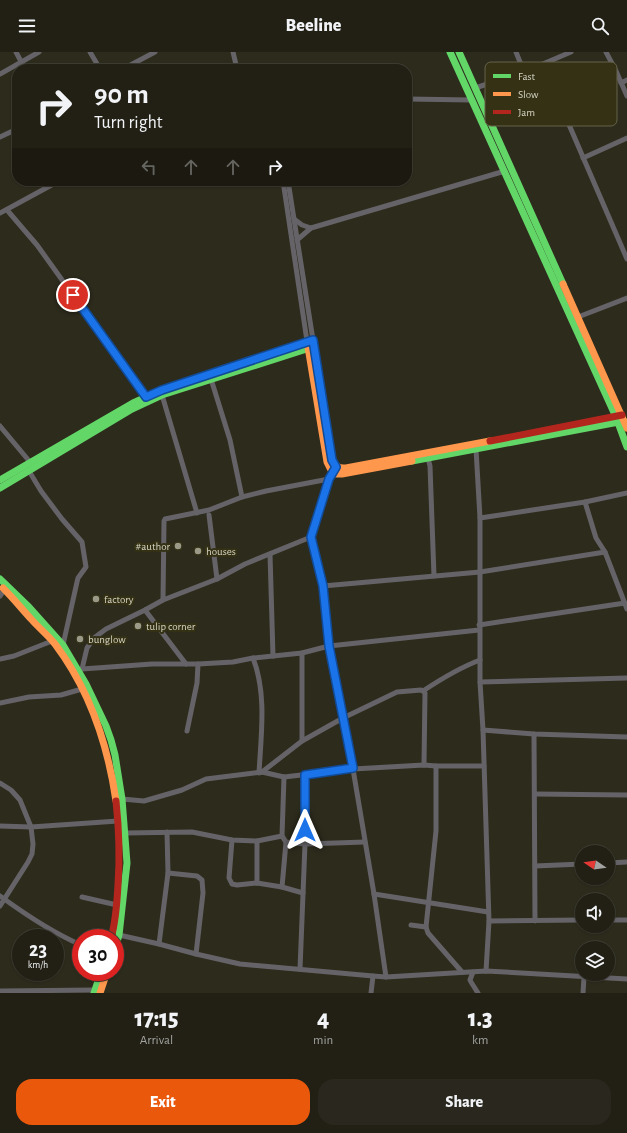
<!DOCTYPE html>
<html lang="en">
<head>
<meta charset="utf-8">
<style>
	:root { --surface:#222015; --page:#2a281e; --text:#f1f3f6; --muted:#a2a3a0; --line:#3f3e34; --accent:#ea580c }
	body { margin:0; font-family:"Alegreya Sans",sans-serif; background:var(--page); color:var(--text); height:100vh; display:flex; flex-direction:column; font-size:15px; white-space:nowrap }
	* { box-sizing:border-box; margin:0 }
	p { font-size:13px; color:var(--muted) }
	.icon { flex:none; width:22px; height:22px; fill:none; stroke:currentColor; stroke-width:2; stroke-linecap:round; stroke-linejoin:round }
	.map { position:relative; height:941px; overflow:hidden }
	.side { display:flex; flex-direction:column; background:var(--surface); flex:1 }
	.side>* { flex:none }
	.banner { position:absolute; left:12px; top:12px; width:400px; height:122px; border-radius:16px; box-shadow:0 1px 3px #0004,0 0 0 1px var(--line); background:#222015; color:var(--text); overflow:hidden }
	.needle { width:26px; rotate:283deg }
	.buttons { position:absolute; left:575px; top:793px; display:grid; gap:8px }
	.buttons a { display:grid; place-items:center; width:40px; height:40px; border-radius:50%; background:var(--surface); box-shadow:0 1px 3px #0004,0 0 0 1px var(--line); font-size:20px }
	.speed { position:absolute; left:12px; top:877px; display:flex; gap:8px; font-size:20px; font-weight:700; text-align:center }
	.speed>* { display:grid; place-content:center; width:52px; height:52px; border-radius:50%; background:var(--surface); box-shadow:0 1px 3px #0004,0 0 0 1px var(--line); line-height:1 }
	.speed small { font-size:10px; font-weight:400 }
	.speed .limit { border:6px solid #d22; background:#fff; color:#111 }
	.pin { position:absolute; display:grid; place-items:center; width:34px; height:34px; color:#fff; margin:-17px; border:2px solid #fff; border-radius:50%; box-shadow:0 1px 4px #0007 }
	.me { position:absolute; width:44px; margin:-22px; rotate:0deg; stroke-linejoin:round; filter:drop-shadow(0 0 3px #0008) }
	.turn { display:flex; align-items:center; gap:14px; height:84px; padding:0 16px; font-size:18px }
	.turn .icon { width:52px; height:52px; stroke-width:2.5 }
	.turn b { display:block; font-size:28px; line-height:34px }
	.lanes { display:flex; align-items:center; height:38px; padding:0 16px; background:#0003; justify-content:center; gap:20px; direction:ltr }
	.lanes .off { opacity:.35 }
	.eta { display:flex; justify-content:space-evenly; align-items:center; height:68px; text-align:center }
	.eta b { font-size:24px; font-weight:800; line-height:28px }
	.primary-button { display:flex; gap:8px; margin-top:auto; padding:8px 16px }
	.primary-button a { flex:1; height:46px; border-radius:16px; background:var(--accent); color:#fff; font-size:16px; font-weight:800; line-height:46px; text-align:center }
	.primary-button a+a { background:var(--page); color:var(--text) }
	header { display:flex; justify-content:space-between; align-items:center; height:52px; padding:0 16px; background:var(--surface); font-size:18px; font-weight:800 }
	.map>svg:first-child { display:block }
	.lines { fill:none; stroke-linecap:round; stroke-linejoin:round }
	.street { stroke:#656367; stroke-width:5 }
	.fast { stroke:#63d668; stroke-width:7 }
	.slow { stroke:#ff974d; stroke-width:7 }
	.jam { stroke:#b3261e; stroke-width:7 }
	.route-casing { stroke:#114b97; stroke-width:10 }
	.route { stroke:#1a73e8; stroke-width:7 }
	.poi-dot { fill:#9b9a89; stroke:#343115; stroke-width:1.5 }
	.labels { text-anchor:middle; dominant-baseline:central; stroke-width:4; stroke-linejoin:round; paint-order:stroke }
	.poi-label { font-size:11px; fill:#d6d5c4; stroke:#343115; text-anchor:start }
	.key { fill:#343115; stroke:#65624a; stroke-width:1 }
	.key-label { font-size:11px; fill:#d6d5c4 }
</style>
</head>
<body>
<header><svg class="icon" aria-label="menu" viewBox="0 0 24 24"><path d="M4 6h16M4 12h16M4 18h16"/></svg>Beeline<svg class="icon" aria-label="search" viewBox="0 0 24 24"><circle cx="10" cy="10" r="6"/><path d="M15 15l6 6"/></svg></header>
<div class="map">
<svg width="627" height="941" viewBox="0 0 627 941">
	<rect width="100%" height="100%" fill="#2d2b1c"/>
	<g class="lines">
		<!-- street -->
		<g class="street">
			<path d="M16,0l9,17"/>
			<path d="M90,0l10,17"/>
			<path d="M233,0l4,17"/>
			<path d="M516,0l8,20"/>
			<path d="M606,0l10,19 11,25"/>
			<path d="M551,9v22l76,176"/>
			<path d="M535,15l16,16"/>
			<path d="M123,17l32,-17"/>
			<path d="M0,22l39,-22"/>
			<path d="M621,31l6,-3"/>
			<path d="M475,36l49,-16 47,-20"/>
			<path d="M407,47l65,1"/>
			<path d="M0,85l17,-8"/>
			<path d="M583,106l44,-20"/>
			<path d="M283,129l24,160"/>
			<path d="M288,129l25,159"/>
			<path d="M7,158l30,35 109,152"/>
			<path d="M0,161l59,-32"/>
			<path d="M294,167l8,6 9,3"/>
			<path d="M297,188l14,-12 194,-57"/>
			<path d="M578,265l49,-19"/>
			<path d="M211,327l19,61 12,57"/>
			<path d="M162,343l35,118"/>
			<path d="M0,374l30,36"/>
			<path d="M476,397l4,69v164l3,48 6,191 -3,50"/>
			<path d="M428,406l2,8 4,110"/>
			<path d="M334,418l-5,9 -18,58 12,49 6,60 24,123 21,125 12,83"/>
			<path d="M29,419l12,20 21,28 20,23 4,25 -8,11 -1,4 -14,63"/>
			<path d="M585,450l11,36 9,14 22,57"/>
			<path d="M209,463l8,64"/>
			<path d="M480,466l105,-16 42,-9"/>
			<path d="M270,502l3,102"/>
			<path d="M323,534l157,-14 125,-20"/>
			<path d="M0,544l4,-6"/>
			<path d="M163,548l1,-79 1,-2 44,-9 33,-13 24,-6 63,-12"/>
			<path d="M145,558l41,54"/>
			<path d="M479,573l146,-22"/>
			<path d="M302,601v88"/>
			<path d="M253,606c14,36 8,77 6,115"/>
			<path d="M0,607l14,-3 38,-15"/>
			<path d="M82,617l70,-5h46l35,-2 20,-4 49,-5 27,-7 150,-16"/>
			<path d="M79,618l3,-1 5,-21 7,-10 12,-9 39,-19 18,-10 54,-21 28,-15 66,-27"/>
			<path d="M480,630l147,-4"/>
			<path d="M423,639l2,2 -1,72"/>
			<path d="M0,651l29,-6 32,-2 21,-6"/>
			<path d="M483,678l51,4 93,3"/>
			<path d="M187,679l10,-48 1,-19"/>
			<path d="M534,682l1,187"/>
			<path d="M262,720l40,-31 41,-23 54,-26 24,-2 2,1c18,-12 36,-23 57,-31"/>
			<path d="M0,731l11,7 9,10 11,27 2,17 -1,10 -4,8 -28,44"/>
			<path d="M535,742l92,1"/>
			<path d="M122,747l22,2 38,-11 24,-11 56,-7 22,5 69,-8 71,-4 12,1h48"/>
			<path d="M0,774l31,1 87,-6"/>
			<path d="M125,781l67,-1 40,8 25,1 25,-5 4,6 19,2 60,-2"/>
			<path d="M282,784l2,-59"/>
			<path d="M232,788l-3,38 3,6 5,1 20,-2 25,4 21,6"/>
			<path d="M608,811l19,-1"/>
			<path d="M535,814l47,-2"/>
			<path d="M168,821l29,3 5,4 1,13 -7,61"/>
			<path d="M257,831v-42"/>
			<path d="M282,835l4,-45"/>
			<path d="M374,842l114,18"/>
			<path d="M0,844c26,19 51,36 81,49"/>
			<path d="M82,845l35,8"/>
			<path d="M608,868h19"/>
			<path d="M489,869l93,-1"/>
			<path d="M411,873l15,2 2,6 34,39"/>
			<path d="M426,875l10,-96v-65"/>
			<path d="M119,883l40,9 37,10 44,10 133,12 13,1 100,-6 141,8"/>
			<path d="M159,892l9,-71 -1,-41"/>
			<path d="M300,917l5,-125v-69"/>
			<path d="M473,920l-3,8 1,2 7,11"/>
			<path d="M0,939l95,-1"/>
			<path d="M371,941l2,-17"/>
			<path d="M583,941l1,-16"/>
		</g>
		<!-- fast -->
		<g class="fast">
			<path d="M450,0l166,365 11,30"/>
			<path d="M459,0l104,232"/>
			<path d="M412,409l212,-40"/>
			<path d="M0,428l133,-77 29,-13 151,-50 18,115"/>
			<path d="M0,436l132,-79 30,-14 151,-48"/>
			<path d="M0,527l29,28 34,38 23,39 20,42 5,14 4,15 7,44 5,64 -8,72 -4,13"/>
			<path d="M94,941l7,-21"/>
		</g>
		<!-- slow -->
		<g class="slow">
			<path d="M563,232l64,144"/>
			<path d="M307,289l20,121 5,10 3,2h7l70,-13"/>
			<path d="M331,403c2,9 6,14 15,13l144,-27"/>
			<path d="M3,536c10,10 19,21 29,32 7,8 16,15 23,24 34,45 53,102 61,157"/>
			<path d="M100,941l7,-21"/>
		</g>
		<!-- jam -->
		<g class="jam">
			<path d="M490,389l132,-26"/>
			<path d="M111,886c5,-17 6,-35 7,-53 2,-28 1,-56 -2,-84"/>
		</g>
	</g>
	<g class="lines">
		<!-- route casing -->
		<g class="route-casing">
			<path id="route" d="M73,243l73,102 16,-7 151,-50 19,120 4,7 -7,12 -18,58 12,49 6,60 24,122 -48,7v55"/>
		</g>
		<!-- route -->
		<use href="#route" class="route"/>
	</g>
	<!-- markers -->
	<g class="poi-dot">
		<circle cx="178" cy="494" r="4"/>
		<circle cx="198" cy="499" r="4"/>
		<circle cx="96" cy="547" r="4"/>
		<circle cx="138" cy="574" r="4"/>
		<circle cx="80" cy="587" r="4"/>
	</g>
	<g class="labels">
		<!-- poi labels -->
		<g class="poi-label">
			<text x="170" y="494" text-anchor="end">#author</text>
			<text x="206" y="499">houses</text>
			<text x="104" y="547">factory</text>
			<text x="146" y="574">tulip corner</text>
			<text x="88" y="587">bunglow</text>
		</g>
	</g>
	<!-- legend -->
	<rect x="485" y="10" width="132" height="64" rx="6" class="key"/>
	<rect x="493" y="22" width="18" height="4" fill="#63d668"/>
	<rect x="493" y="40" width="18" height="4" fill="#ff974d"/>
	<rect x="493" y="58" width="18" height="4" fill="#b3261e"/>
	<g class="key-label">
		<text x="518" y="28">Fast</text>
		<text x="518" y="46">Slow</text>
		<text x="518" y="64">Jam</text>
	</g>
</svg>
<div class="buttons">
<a><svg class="needle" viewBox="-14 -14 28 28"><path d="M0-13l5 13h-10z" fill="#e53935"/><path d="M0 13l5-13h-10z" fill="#a2a3a0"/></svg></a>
<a><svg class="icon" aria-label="sound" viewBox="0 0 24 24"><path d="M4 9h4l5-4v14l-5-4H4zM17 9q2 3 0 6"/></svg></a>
<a><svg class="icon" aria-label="layers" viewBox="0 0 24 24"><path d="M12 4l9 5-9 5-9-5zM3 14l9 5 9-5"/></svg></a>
</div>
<div class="speed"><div>23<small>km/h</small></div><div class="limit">30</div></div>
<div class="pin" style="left:73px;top:243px;background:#d93025"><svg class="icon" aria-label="arrive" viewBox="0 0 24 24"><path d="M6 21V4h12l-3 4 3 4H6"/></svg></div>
<svg class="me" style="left:305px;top:778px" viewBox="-20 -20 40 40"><path d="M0-17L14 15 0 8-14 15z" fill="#1a73e8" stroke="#fff" stroke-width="4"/></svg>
<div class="banner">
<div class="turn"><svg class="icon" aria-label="right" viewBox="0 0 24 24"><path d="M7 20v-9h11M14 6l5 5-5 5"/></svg><div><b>90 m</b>Turn right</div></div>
<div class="lanes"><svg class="icon off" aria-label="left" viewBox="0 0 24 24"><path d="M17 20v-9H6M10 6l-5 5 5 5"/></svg><svg class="icon off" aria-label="ahead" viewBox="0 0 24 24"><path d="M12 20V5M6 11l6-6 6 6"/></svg><svg class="icon off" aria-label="ahead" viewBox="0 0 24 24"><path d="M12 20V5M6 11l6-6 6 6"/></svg><svg class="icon" aria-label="right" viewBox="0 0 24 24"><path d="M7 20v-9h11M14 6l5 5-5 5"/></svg></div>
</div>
</div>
<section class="side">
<div class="eta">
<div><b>17:15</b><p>Arrival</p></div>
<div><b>4</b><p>min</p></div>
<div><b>1.3</b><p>km</p></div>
</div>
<div class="primary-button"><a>Exit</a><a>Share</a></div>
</section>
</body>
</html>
